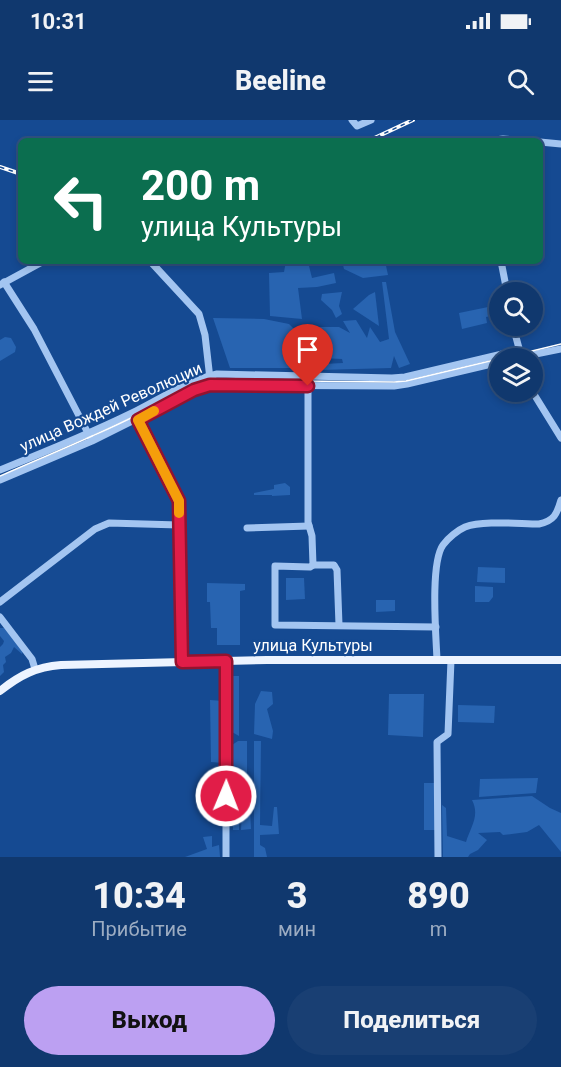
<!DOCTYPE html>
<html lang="ru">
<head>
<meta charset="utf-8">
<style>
	:root { --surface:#10386e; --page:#193f73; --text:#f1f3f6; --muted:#9cacc2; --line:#305281; --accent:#bca0f2 }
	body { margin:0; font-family:Roboto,sans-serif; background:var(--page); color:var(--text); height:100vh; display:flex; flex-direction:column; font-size:22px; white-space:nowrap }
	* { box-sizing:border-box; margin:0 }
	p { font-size:20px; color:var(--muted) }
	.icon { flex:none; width:33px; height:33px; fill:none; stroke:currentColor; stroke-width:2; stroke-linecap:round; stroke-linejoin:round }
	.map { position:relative; height:737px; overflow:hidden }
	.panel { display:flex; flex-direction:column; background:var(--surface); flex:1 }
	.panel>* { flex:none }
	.hud { position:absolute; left:18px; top:18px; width:525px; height:126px; border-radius:9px; box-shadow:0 3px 9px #0003,0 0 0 2px var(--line); background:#0b6e4f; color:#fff; overflow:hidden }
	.tools { position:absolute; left:489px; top:162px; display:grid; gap:12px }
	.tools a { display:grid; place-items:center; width:54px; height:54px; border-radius:50%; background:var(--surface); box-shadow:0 3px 9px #0003,0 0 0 2px var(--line); font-size:30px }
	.pin { position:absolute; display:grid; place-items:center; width:51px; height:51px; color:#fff; margin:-62px -26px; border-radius:50% 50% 50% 0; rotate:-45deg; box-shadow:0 0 6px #0007 }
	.pin .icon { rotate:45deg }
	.me { position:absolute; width:66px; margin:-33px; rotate:1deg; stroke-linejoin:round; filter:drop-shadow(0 0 4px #0008) }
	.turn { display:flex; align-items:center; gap:21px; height:126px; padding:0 24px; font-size:27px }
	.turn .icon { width:78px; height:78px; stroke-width:2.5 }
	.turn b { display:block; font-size:42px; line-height:51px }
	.eta { display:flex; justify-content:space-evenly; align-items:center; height:102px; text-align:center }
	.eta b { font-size:36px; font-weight:800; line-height:42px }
	.action { display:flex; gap:12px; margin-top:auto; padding:12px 24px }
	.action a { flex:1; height:69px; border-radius:36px; background:var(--accent); color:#111; font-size:24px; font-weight:800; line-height:69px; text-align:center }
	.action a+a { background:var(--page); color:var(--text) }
	.status { display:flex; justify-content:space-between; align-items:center; height:42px; padding:0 30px; background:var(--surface); direction:ltr }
	.status svg { height:16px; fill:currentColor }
	header { display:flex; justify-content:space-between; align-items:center; height:78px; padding:0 24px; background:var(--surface); font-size:27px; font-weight:800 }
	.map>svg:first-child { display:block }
	.green { fill:#2864b1 }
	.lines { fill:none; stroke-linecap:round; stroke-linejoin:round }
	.minor { stroke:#a3c5f1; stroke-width:7 }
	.major { stroke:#edf4ff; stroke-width:8 }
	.tram { stroke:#fff; stroke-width:1.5 }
	.rail-casing { stroke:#fff; stroke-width:4 }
	.rail { stroke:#154a92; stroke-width:1.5; stroke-dasharray:4.5; stroke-linecap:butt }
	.route-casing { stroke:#92132f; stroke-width:15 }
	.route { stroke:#e11d48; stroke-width:10 }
	.slow { stroke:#f59e0b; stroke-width:10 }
	.labels { text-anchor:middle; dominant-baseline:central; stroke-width:4.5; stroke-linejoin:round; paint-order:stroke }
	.street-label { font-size:16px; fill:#fff; stroke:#154a92 }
</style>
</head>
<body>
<div class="status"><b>10:31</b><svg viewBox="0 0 49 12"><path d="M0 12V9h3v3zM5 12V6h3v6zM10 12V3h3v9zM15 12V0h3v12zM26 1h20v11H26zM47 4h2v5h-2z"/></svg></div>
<header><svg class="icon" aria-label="menu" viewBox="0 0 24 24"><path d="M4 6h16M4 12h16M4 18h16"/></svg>Beeline<svg class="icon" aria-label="search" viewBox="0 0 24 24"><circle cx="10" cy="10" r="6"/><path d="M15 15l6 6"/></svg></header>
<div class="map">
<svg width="561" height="737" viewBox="0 0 561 737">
	<rect width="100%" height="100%" fill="#154a92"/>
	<!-- green -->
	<g class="green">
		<path d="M286,141h13l1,4 9,1 3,12 22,-5 2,10 -19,4 -19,1 4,31 -32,-3 -1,-43 15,-1z"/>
		<path d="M342,141h43l3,14 -25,3 -19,-9z"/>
		<path d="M382,162h4l9,50 15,32 -11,4 -5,-12 -3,12 -71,2 4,-6 19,-1 -1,-4 -21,-1 -19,10h-72l-17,-50 51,1 25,5 18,18 4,-15h28l11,6 -7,-12 13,-1 11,18 3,-11 10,15 9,-3z"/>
		<path d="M342,172l-3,14 3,8 -6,4 -4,-8 -11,-10 1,-6z"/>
		<path d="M375,172l4,34 -26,-17 16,-14z"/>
		<path d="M493,186l2,9 -9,2 1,6 -25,6 -3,-16z"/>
		<path d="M5,217l6,1 5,9 -1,5 -15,9v-21z"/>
		<path d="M285,363l5,4v8l-18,1v-1h-18v-2l20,-4v-4z"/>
		<path d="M478,447l27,1v15l-28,-1z"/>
		<path d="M286,458h18l1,21 -19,1z"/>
		<path d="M207,463l38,1v6l-5,1v54h-23v-17h-6l-1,-26h-3z"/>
		<path d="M475,466l18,1v10l-4,5h-14z"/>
		<path d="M376,480h19v11l-19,1z"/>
		<path d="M0,508h4l19,23 -1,3 -8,-7 -3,6 -6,4 1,5 -3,3 1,7 -4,4v-29l3,-3 1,-3 -4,-5z"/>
		<path d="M233,556h6v60l-7,-4z"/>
		<path d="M261,571l11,1 1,12 -6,5 6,22 -1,8 -18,-5 1,-30z"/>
		<path d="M389,574h35l-1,43 -35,-2z"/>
		<path d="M210,580l13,1v62l-12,-1z"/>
		<path d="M458,585l37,1 -1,17 -36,-1z"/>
		<path d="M238,621h9v40l-2,2 -6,-1v8h-6l-1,-45z"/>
		<path d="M254,621h7l-1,84 12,1 2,-19h3l2,27 -19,1v10l5,3 2,9h-13z"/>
		<path d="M538,658l-2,15 -57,4 1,-18z"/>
		<rect x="424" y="663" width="11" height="47"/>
		<path d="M243,668l4,1 2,-1 2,41 -10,1z"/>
		<path d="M239,672v38h-6v-37z"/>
		<path d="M532,676l18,12 11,5v39l-22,-27 -12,7 -24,3 -3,-3 -22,1 9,7 -9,10 -8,4 -2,3h-25l-1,-52 4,3 1,28 19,6c5,-16 14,-26 6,-42z"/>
		<path d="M212,716v11l7,-2 1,12h-35l22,-8 -4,-12z"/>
	</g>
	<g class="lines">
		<!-- minor -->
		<g class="minor">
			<path d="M352,0l5,6 14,-6"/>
			<path d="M487,21l16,-2 23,2"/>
			<path d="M540,22l21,2"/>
			<path d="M150,141l49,53 6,21 5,44"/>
			<path d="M501,141l6,31"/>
			<path d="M4,162l30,47 56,108"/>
			<path d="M0,165l44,-24"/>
			<path d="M513,206l7,26"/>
			<path d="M516,238l45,-9"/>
			<path d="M308,265v137l4,14 1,29 -3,2 -35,-1v59l161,2"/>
			<path d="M532,271l29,47"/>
			<path d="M136,297l43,84 3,160"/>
			<path d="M0,350c45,-18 89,-36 132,-57 28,-14 55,-32 85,-39l175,4 13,-1 114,-27"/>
			<path d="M0,360l92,-39 102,-51 16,-5 184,1 13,-2 93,-22"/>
			<path d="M247,408l62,-2"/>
			<path d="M313,445h21l3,5 2,55"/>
			<path d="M0,482l95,-73 14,-6 70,2"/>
			<path d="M0,497l32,42 3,10"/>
			<path d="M437,540c-1,-25 -7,-97 6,-115 5,-7 15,-15 22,-18 18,-7 54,-3 74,-3 15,-3 18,-10 22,-24"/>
			<path d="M226,737v-196"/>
			<path d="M438,737l-1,-115 11,-8 3,-74"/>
		</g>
		<!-- major -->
		<path class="major" d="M0,571c20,-16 36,-24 61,-26l206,-5h294"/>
		<!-- tram -->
		<path class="tram" d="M0,356c45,-20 91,-38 135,-60 25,-12 48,-29 75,-36l184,2 12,-1 155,-37"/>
		<!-- rail casing -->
		<g class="rail-casing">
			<g id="rail">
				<path d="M368,21l45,-21"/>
				<path d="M0,47l21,7"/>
			</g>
		</g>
		<!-- rail -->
		<use href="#rail" class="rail"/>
	</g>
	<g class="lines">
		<!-- route casing -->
		<g class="route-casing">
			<path id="route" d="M226,676v-135l-44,1 -3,-161 -41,-81 56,-30 16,-5 98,1"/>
		</g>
		<!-- route -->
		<use href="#route" class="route"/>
		<!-- slow -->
		<path class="slow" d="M154,291l-16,9 41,81v12"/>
	</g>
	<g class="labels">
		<!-- street labels -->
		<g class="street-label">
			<text transform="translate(111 287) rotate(-24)">улица Вождей Революции</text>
			<text x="313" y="525">улица Культуры</text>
		</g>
	</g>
</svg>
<div class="tools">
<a><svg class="icon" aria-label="search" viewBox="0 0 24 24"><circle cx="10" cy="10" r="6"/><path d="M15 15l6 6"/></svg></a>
<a><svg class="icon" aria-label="layers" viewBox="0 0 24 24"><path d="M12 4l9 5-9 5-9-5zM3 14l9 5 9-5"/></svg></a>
</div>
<div class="pin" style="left:308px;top:266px;background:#d93025"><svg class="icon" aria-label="arrive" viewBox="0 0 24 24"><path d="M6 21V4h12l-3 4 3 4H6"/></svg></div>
<svg class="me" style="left:226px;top:676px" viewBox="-20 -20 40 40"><circle r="17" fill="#e11d48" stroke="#fff" stroke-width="3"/><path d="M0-11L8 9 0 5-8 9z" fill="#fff"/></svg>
<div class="hud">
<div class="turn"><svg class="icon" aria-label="left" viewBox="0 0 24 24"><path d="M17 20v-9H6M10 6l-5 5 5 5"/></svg><div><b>200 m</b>улица Культуры</div></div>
</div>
</div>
<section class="panel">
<div class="eta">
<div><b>10:34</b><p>Прибытие</p></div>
<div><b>3</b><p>мин</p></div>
<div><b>890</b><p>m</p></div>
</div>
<div class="action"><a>Выход</a><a>Поделиться</a></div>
</section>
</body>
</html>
